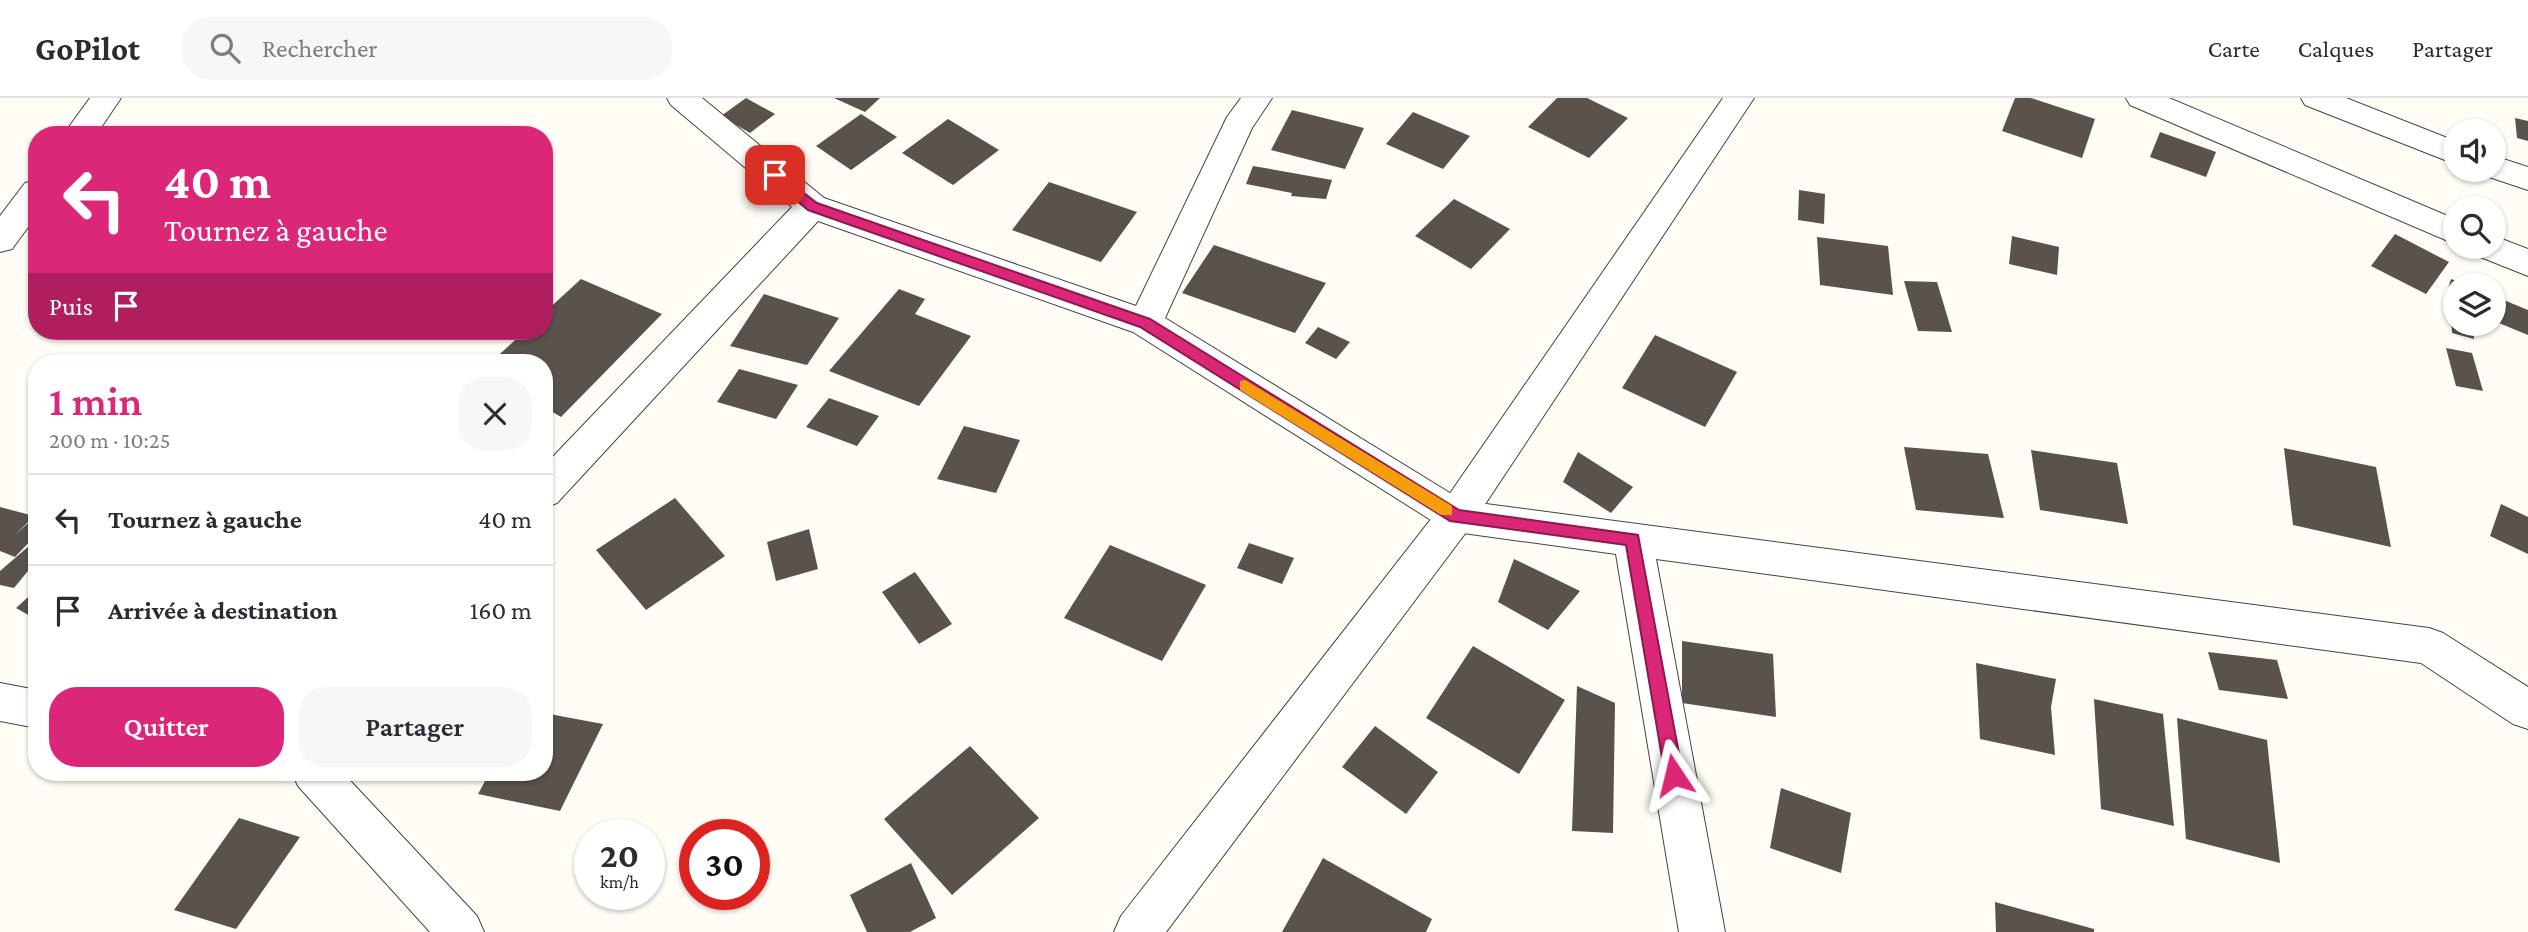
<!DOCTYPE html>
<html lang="fr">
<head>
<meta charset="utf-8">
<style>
	:root { --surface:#fff; --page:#f7f7f7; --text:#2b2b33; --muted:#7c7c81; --line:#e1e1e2; --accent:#db2777 }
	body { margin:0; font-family:"Crimson Pro",serif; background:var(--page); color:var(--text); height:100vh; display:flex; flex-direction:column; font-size:26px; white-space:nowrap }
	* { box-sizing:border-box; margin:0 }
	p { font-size:23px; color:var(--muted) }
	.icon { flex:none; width:38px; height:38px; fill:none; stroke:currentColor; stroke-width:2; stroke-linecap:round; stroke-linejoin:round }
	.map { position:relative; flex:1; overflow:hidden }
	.drawer { position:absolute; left:28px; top:256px; width:525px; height:427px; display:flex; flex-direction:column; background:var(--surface); border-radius:28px; box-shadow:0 2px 5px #0004 }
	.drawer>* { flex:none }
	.guide { position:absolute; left:28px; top:28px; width:525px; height:214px; border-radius:28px; box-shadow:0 2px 5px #0004; background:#db2777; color:#fff; overflow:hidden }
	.controls { position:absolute; left:2443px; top:21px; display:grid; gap:14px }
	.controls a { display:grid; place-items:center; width:63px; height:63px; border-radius:50%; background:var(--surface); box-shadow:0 2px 5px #0004; font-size:35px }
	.speed { position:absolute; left:574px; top:721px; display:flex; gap:14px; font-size:35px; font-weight:700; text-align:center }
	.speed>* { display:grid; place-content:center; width:91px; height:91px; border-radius:50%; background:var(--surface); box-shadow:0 2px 5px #0004; line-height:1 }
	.speed small { font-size:18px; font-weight:400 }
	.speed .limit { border:10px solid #d22; background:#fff; color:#111 }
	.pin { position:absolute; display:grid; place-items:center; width:60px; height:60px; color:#fff; margin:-30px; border-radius:14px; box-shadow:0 4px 10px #0006 }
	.me { position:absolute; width:77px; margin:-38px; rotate:350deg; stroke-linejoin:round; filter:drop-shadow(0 0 5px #0008) }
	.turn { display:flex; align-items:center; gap:24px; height:147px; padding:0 21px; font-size:32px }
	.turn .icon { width:91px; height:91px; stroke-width:2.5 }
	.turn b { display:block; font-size:49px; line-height:60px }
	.then { display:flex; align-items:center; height:66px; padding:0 21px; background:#0003; gap:14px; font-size:26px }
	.round { display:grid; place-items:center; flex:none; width:74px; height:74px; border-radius:28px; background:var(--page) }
	.headline { display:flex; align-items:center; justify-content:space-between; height:119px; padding:0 21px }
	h1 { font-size:42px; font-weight:600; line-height:52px; color:var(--accent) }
	.action { display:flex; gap:14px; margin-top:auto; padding:14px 21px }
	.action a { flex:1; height:80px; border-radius:28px; background:var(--accent); color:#fff; font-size:28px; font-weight:600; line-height:80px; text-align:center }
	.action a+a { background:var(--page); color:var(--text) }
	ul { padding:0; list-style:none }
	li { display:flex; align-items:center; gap:21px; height:91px; padding:0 21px; border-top:2px solid var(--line) }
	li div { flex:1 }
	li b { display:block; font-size:26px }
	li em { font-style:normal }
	header { display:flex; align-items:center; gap:42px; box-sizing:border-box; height:98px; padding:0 35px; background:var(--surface); border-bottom:2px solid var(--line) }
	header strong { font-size:33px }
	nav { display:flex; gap:38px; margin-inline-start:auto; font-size:24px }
	.search { width:490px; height:63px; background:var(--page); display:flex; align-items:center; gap:18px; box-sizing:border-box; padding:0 24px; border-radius:28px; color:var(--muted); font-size:26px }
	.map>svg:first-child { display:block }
	.building { fill:#5a524d }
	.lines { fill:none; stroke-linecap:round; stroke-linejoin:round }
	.minor-casing { stroke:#444; stroke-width:2 }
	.tertiary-casing { stroke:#444; stroke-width:2 }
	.minor { fill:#fff; fill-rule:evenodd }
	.tertiary { fill:#fff; fill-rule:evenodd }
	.route { fill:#db2777; stroke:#8e194d; stroke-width:2 }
	.slow { fill:#f59e0b }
</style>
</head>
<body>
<header>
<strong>GoPilot</strong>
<div class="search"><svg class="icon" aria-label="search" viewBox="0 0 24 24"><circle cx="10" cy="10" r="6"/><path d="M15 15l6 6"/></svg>Rechercher</div>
<nav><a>Carte</a><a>Calques</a><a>Partager</a></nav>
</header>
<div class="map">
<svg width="2528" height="834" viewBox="0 0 2528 834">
	<rect width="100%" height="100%" fill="#fffdf5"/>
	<!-- building -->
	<g class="building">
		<path d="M746,0l29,16 -25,19 -29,-17z"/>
		<path d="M834,0h46l-15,14z"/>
		<path d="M1557,0h30l41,20 -39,40 -61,-31z"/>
		<path d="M2015,0h16l64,21 -13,39 -80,-27z"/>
		<path d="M1292,12l72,18 -19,41 -74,-19z"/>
		<path d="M1413,14l57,24 -27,33 -57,-25z"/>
		<path d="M861,16l36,23 -46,33 -35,-24z"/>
		<path d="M2515,20l13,3v20l-11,-3z"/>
		<path d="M948,21l51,31 -46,35 -51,-32z"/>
		<path d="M2160,34l56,20 -10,25 -56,-20z"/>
		<path d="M1253,68l79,14 -6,19 -35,-3 1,-3 -46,-9z"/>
		<path d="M1049,84l88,30 -36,50 -89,-32z"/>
		<path d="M1799,92l26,4 -1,30 -26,-4z"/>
		<path d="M1454,101l56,30 -39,40 -56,-33z"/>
		<path d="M2395,136l54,28 -23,32 -55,-28z"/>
		<path d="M2012,138l47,11 -2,28 -48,-11z"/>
		<path d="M1817,139l71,9 5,49 -73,-10z"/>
		<path d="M1214,147l112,38 -31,50 -113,-40z"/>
		<path d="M581,181l81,35 -101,103 -17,-10v-45h-53l34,-31h19v-18z"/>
		<path d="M2451,181l16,6h-12v21l-11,-5z"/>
		<path d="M1904,183l33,1 15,50 -34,-1z"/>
		<path d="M899,191l26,10 -10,15 56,22 -52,70 -90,-35z"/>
		<path d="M764,196l75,24 -32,47 -77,-19z"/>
		<path d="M2494,198l34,14v25l-34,-14z"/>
		<path d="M2451,219l4,1v6h18l1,15 -22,-6z"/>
		<path d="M1318,229l32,15 -14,17 -31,-16z"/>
		<path d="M1655,237l82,37 -32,55 -83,-39z"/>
		<path d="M2446,250l26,5 11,38 -27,-5z"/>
		<path d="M739,271l59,16 -22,34 -59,-17z"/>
		<path d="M829,300l50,18 -22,30 -51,-19z"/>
		<path d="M964,328l56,14 -24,53 -59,-14z"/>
		<path d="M1904,349l84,7 16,64 -88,-8z"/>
		<path d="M2284,350l92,19 15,80 -98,-22z"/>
		<path d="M2031,352l86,13 11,61 -88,-14z"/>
		<path d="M1578,354l55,35 -22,26 -48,-31z"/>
		<path d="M675,400l50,58 -79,54 -50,-60z"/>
		<path d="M2501,406l27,13v37l-38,-18z"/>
		<path d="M0,409l34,9 -18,18 21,-19v19l-22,23 -15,-6z"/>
		<path d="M809,431l9,40 -42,12 -9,-39z"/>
		<path d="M37,441v21l-23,28 -14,-3v-14z"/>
		<path d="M1249,445l45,15 -12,26 -45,-16z"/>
		<path d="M1110,447l96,40 -44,76 -98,-43z"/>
		<path d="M1514,461l66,32 -32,39 -50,-28z"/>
		<path d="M915,474l37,52 -33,20 -37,-52z"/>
		<path d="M37,491v31l-21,-12z"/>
		<path d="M1682,543l91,13 3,63 -94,-14z"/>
		<path d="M1473,548l92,54 -46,74 -93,-56z"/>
		<path d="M2208,554l69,8 11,39 -69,-9z"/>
		<path d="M1976,565l80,16 -5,28 4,48 -75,-16z"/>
		<path d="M1577,588l38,17 -2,130 -41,-2z"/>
		<path d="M2094,601l69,15 11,112 -73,-17z"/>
		<path d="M544,615l59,11 -43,87 -82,-17 12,-22h54z"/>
		<path d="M2177,620l90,22 13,123 -94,-24z"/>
		<path d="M1375,628l63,46 -32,42 -64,-47z"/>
		<path d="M970,648l69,72 -87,77 -68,-76z"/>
		<path d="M1781,690l70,25 -10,60 -71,-25z"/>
		<path d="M239,720l61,19 -64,92 -62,-19z"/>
		<path d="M1323,760l109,61 -6,13h-144z"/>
		<path d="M911,765l25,55 -26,14h-43l-17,-37z"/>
		<path d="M1995,804l99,27v3h-98z"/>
	</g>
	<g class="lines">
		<!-- minor casing -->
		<g class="minor-casing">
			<g id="minor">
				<path d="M90,0h31l-25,37h-33z"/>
				<path d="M667,0h35l122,100 312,108 91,-189 14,-19h31l-20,30 -87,190 298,183 966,127 14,5 85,54v42l-15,-5 -92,-61 -765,-104 69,373h-46l-63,-378 -160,-22 -14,-5 -309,-195 -315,-111 -261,282 -13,5v-42l248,-259 -121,-102z"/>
				<path d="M2126,0h43l286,121v25l-325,-139z"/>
				<path d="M2301,0h45l109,43v23l-150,-59z"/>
				<path d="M2494,58l34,11v23l-45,-15 -3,-5h14z"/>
				<path d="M37,82v35l-25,34 -12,3v-36l25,-33z"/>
				<path d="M2494,138l34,13v27l-50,-20 -5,-9h21z"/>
				<path d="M0,585l37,7v38l-37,-7z"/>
				<path d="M292,674h50l135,144 7,16h-54l-132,-146z"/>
			</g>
		</g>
		<!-- tertiary casing -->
		<g class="tertiary-casing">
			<path id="tertiary" d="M1723,0h31l-284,429 -304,405h-52l7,-16 321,-411z"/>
		</g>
		<!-- minor -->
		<use href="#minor" class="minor"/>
		<!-- tertiary -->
		<use href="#tertiary" class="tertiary"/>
	</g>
	<!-- route -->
	<path class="route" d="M775,73l42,32 333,116 309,191 179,25 45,240 -2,6 -7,2 -6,-2 -3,-6 -39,-230 -176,-24 -310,-194 -332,-117 -37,-31 -2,-4z"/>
	<!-- slow -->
	<path class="slow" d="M1245,282l207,126v9h-11l-201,-125v-9z"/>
</svg>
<div class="controls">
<a><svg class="icon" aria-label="sound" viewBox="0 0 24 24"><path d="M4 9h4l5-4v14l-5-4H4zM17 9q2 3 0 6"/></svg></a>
<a><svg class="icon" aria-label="search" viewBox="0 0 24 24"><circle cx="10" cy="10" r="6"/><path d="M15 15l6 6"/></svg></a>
<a><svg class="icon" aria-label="layers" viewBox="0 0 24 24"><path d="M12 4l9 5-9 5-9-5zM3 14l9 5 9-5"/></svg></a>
</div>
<div class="speed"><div>20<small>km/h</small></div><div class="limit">30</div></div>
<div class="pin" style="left:775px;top:77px;background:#d93025"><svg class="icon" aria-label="arrive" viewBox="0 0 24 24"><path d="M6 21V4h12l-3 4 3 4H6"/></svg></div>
<svg class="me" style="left:1674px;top:677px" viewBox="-20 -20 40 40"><path d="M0-17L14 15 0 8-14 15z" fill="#db2777" stroke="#fff" stroke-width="4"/></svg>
<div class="guide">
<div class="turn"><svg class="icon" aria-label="left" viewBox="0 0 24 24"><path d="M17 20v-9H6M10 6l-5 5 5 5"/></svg><div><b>40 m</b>Tournez à gauche</div></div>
<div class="then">Puis<svg class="icon" aria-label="arrive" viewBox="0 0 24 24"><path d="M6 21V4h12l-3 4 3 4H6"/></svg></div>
</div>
<section class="drawer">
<div class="headline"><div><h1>1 min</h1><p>200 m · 10:25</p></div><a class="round"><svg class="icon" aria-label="close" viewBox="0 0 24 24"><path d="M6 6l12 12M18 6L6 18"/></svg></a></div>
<ul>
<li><svg class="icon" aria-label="left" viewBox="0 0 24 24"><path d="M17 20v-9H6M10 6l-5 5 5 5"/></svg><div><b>Tournez à gauche</b></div><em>40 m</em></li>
<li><svg class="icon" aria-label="arrive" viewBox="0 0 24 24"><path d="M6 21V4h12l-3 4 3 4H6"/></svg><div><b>Arrivée à destination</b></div><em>160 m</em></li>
</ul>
<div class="action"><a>Quitter</a><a>Partager</a></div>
</section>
</div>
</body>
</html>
